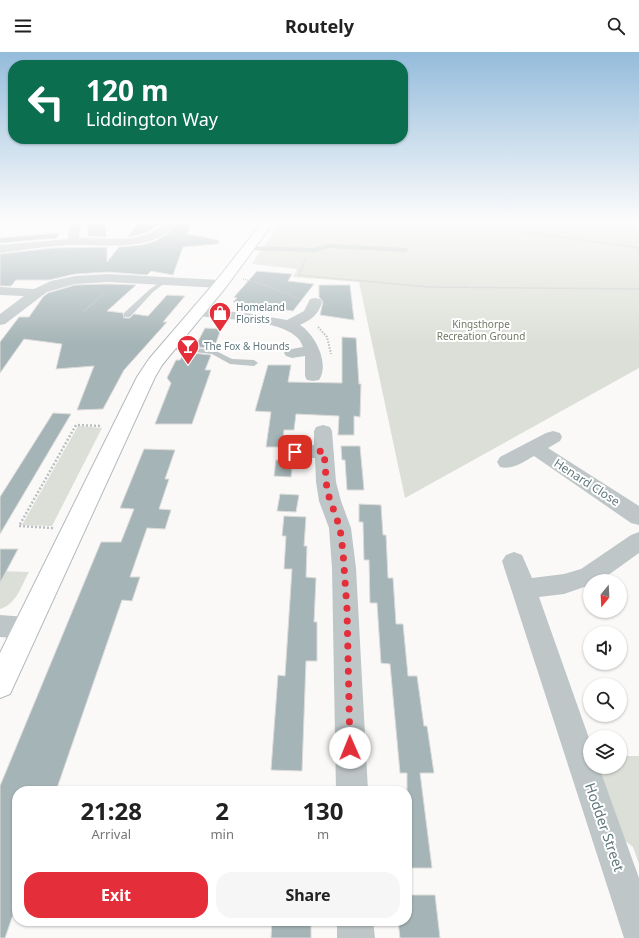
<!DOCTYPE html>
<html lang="en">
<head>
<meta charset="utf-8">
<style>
	:root { --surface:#fff; --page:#f6f6f6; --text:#222; --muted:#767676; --accent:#e42e39 }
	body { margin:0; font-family:"Noto Sans",sans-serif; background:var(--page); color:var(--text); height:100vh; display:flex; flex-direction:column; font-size:15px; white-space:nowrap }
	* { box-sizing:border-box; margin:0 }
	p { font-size:13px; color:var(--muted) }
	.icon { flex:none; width:22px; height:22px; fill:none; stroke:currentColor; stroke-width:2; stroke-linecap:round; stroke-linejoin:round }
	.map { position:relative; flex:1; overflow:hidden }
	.side { position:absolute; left:12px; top:734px; width:400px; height:140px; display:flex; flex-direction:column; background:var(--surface); border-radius:16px; box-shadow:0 1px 3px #0004 }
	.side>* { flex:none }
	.guide { position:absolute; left:8px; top:8px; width:400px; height:84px; border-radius:16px; box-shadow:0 1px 3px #0004; background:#0b6e4f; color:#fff; overflow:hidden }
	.needle { width:26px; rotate:198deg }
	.controls { position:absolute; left:583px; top:522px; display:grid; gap:8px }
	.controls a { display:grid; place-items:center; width:44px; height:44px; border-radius:50%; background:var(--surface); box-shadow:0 1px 3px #0004; font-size:20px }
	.pin { position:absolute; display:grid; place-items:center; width:34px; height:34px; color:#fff; margin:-17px; border-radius:8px; box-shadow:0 2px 6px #0006 }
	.me { position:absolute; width:44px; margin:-22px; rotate:359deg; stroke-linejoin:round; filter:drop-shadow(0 0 3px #0008) }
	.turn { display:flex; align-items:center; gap:14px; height:84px; padding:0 12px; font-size:18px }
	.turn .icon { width:52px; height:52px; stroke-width:2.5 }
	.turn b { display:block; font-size:28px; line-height:34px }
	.eta { display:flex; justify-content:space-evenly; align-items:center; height:68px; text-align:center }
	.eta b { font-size:24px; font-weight:700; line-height:28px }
	.action { display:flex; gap:8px; margin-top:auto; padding:8px 12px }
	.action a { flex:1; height:46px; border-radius:16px; background:var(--accent); color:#fff; font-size:16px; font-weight:700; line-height:46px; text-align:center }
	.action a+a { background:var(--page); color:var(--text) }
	header { display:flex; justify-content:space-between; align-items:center; height:52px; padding:0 12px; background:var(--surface); font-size:18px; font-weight:700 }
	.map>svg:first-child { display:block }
	.green { fill:#dcdfd7 }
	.building { fill:#a5b4b6; stroke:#dcdbda }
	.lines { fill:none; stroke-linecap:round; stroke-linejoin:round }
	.highway-casing { stroke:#b2babb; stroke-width:2 }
	.path-far2 { stroke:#b9bfc0; stroke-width:1.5; stroke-dasharray:1 1; stroke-linecap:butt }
	.path-far1 { stroke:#b9bfc0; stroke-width:2; stroke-dasharray:1.5 1.5; stroke-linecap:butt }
	.path { stroke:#b9bfc0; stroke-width:2.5; stroke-dasharray:2 2; stroke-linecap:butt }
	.lane { fill:#bec6c8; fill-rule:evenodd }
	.street { fill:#bec6c8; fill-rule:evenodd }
	.highway { fill:#fff; fill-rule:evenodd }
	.route { stroke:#e42e39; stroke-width:7; stroke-dasharray:0 12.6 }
	.labels { text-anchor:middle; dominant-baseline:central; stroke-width:4; stroke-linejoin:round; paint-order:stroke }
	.far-poi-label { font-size:10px; fill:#60787d; stroke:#fff; text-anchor:start }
	.far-park-label { font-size:10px; fill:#6f7a64; stroke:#fff }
	.street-label { font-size:12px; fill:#60787d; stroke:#fff }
	.near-street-label { font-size:14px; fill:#60787d; stroke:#fff }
</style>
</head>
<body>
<header><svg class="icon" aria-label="menu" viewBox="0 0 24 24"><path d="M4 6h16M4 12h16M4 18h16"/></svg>Routely<svg class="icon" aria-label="search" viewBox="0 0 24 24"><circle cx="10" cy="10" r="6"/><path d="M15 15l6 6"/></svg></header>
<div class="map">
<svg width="639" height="886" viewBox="0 0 639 886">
	<rect width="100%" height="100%" fill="#faf9f8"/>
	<!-- green -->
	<g class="green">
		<path d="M282,168h357v148l-234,130 -46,-216 -66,-5 4,-8 -45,-5z"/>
		<path d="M78,374l24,2 -50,98 -30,-1z"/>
		<path d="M0,519l29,1c-8,14 -12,32 -29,37z"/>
		<path d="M620,704h19v108l-6,-17 -15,-12 -20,-61h7l-3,-7h18z"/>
	</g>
	<!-- building -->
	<g class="building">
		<path d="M105,169l1,16 -18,-1v-13z"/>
		<path d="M162,171l-17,10 -18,4 11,-13z"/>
		<path d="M176,171h16l-5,11 32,6 -1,4 -35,3 -10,28 -22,-4 -4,4 -39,-3 -33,2 -26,6h-33l-5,6h-11v-32l53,-6 54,-1v15l12,-15 23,-2 13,-4 12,-7z"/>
		<path d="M59,181l-2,5 -57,5v-5z"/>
		<path d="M257,219l35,3 -4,7 26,3 -21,27 -60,-9 4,-4 -3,-1z"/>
		<path d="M108,232l28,1 -29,26 16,2 1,5h6l4,-4 14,2 19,-21 18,1 -22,26h4l-43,48 -21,39 -26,1 17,-44 -38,3 6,-25 -38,-5 -24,34v-31l19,-25h10l14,-20 5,-4 27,-8z"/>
		<path d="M319,233h31l4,35 -34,-5 3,-13 -4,-5z"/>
		<path d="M205,276l16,1 -7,19 -19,-1z"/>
		<path d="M342,285l14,1 3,46h2l-1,33 -6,-1v19h-16l1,-19 -43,-2 -2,16h-10l-2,17h-16l5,-35 -16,-1 13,-46h23l-3,17 54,1z"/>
		<path d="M192,301l19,2 -6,15h6l-19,54h-37l16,-41 -4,-5 9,-18h4l3,-5z"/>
		<path d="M53,361l18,1 -71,120v-37z"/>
		<path d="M341,394h19l4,44h-17l-2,-30h-3z"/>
		<path d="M144,397l31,1 -10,29h4l-10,30 12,1 -6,19 -18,-1 -17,49h10l-8,24 -10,-1 -66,191h-39v112l-12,35h-5v-152l101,-244h20l13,-33 -14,-1z"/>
		<path d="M276,408h17l-2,17 -17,-1z"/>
		<path d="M280,442l19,1 -3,17 -19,-1z"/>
		<path d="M359,452l22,1 2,30h3l2,43h5l3,46h7l5,52h9l7,50h3l7,47h-14l12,95h-25v-95h-7l-10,-109 -9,-1 -4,-60h-7l-1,-43h-5l-1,-38h-4z"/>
		<path d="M284,464l22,1 -2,29h3l-1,31 10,1 -2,44h3v39h-11l-4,110 -31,-1 7,-95 7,1 7,-107h-8l2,-33h-4z"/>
		<path d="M0,497h18l-18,34z"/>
		<path d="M407,843h28l5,43h-40l-2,-17h9z"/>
		<path d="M272,869h39v17h-40z"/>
	</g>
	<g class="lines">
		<!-- highway casing -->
		<g class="highway-casing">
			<path id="highway" d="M264,168h11l-49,67 -64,78 -7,12 -145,317 -10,4v-45l137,-276 12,-18 67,-78z"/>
		</g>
		<!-- path-far2 -->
		<g class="path-far2">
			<path d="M438,168l201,28"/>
			<path d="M341,185l3,-15"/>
			<path d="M305,208l-6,15 129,12 211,2"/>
			<path d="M243,227l19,5 38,15"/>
			<path d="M93,251l12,-11"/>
		</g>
		<!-- path-far1 -->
		<g class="path-far1">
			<path d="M84,259l10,-9"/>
			<path d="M318,275l9,10 4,17"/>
		</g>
		<!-- path -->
		<path class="path" d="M53,476l-34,-2 57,-101 26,1"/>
		<!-- lane -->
		<g class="lane">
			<path d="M330,192l76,4 3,2 -3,2 -76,-4 -15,4 -66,-2 -3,-2 3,-2 66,2z"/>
			<path d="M164,227l3,2 -1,1 -13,10 -23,25h-6v-4l25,-23z"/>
			<path d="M165,293l49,5 18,9 22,1 4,3 -4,3 -24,-2 -18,-10 -44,-5 -4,-2z"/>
		</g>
		<!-- street -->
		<g class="street">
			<path d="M72,168h11l-2,6 -2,12c28,-1 63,7 85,-14v-4h10l1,4c-20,29 -73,20 -104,21 -24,1 -48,5 -71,8v-8l68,-6 1,-13z"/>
			<path d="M108,222l113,6 5,1 2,3 -2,3 -5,1 -113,-6 -33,2 -28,8 -42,32 -5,1v-11l24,-18 -24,-1v-8l34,2 17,-8 24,-5z"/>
			<path d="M315,246l5,1 2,3c-3,12 -11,18 -22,23 15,9 30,39 19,55l-6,1 -6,-1 -2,-4v-20l-13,2 -6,-2 -2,-3 2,-3 17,-3c-2,-5 -4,-9 -9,-12 -18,-15 -72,-16 -96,-19l-5,-1 -2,-3 2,-3 5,-1 55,6 34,6 17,-9 6,-12z"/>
			<path d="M323,373l7,2 2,4 4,51 5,19 10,27 5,40 12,223h-32l-4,-223 -3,-40 -10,-27 -3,-19 -1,-24h-20l-7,-2 -3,-4 3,-4 26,-3v-14l2,-4z"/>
			<path d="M553,379l7,2 2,4 -2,4 -12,7 91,58v19l-8,-2 -97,-67c-11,6 -21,14 -34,11l-3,-5 3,-5 46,-24z"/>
			<path d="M639,480v21l-39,28h-10v4l-26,9 -25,3 51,144v26h9l40,111v60h-15l-122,-377 4,-6 8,-3 8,3 10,23 32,-4 17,-5 50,-34z"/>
			<path d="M0,563l26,2 9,3 4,8 -4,8 -9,3 -26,-2z"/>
			<path d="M337,869h36l2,17h-38z"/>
		</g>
		<!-- highway -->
		<use href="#highway" class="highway"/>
	</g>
	<!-- sky -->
	<linearGradient id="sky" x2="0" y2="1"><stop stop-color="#94bcdb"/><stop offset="0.58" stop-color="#fdfcfc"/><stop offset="1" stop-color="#fdfcfc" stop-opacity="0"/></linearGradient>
	<rect width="639" height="292" fill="url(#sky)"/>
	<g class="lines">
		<!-- route -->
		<path class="route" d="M295,400l29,-1 3,40 13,37 3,24 4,57 3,139"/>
	</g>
	<!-- icons -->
	<defs>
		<g id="shop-pin" transform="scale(1.15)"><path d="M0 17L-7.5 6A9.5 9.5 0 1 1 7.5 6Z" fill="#e42e39" stroke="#fff"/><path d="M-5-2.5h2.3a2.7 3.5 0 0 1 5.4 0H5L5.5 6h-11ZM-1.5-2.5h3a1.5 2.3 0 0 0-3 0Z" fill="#fff"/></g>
		<g id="bar-pin" transform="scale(1.15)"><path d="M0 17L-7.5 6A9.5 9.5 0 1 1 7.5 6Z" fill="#e42e39" stroke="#fff"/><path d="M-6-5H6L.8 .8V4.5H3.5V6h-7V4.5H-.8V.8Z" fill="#fff"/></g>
	</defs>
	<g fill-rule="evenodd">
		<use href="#shop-pin" x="220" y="261"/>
		<use href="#bar-pin" x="188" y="294"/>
	</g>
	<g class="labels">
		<!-- far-poi labels -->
		<g class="far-poi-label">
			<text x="236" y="255">Homeland<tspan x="236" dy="12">Florists</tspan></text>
			<text x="204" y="294">The Fox &amp; Hounds</text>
		</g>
		<!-- far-park labels -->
		<g class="far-park-label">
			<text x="481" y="272">Kingsthorpe<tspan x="481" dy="12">Recreation Ground</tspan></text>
		</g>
		<!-- street labels -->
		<g class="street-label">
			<text transform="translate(587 430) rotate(33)">Henard Close</text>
		</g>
		<!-- near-street labels -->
		<g class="near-street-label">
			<text transform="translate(605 775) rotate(71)">Hodder Street</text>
		</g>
	</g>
</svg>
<div class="controls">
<a><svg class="needle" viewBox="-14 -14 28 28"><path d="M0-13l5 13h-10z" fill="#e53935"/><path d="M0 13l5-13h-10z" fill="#767676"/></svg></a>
<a><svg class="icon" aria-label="sound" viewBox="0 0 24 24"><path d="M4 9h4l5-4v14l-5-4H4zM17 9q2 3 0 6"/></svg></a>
<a><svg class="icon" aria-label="search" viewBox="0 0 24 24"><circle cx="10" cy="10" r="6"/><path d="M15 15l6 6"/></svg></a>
<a><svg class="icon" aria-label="layers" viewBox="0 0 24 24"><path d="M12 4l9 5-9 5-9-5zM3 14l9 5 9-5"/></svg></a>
</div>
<div class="pin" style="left:295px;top:400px;background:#d93025"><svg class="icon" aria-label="arrive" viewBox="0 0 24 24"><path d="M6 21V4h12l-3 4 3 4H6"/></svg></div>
<svg class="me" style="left:350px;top:696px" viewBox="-20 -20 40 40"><circle r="19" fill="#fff"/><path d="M0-13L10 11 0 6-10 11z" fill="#e42e39"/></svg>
<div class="guide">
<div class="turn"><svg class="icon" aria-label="left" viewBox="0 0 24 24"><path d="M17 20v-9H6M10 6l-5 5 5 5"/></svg><div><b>120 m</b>Liddington Way</div></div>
</div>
<section class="side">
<div class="eta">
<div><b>21:28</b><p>Arrival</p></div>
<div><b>2</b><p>min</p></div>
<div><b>130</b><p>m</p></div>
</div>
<div class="action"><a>Exit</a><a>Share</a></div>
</section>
</div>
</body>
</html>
